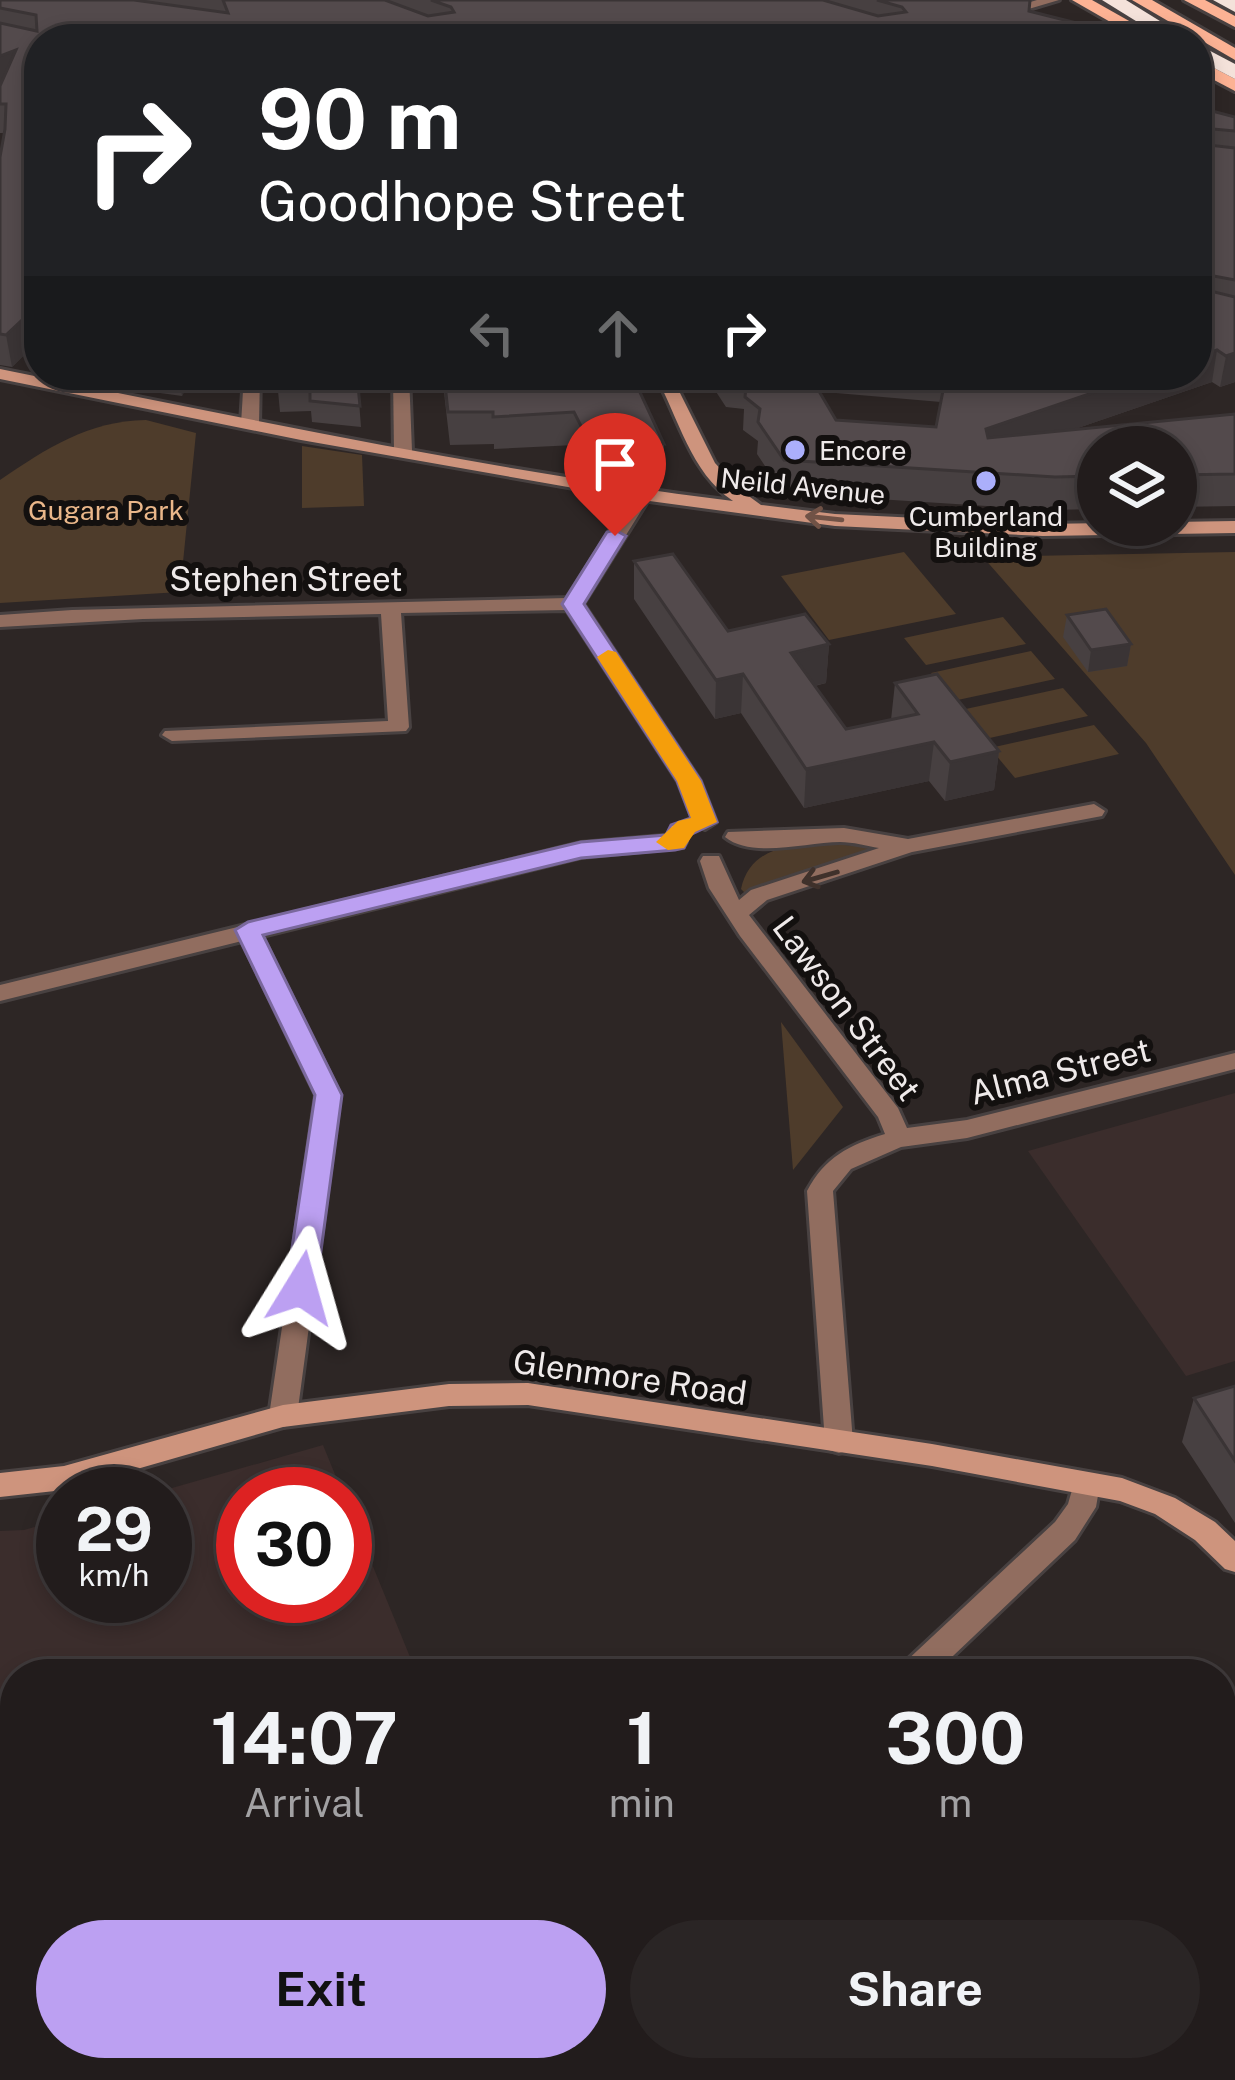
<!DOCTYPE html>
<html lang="en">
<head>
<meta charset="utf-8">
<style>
	:root { --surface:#221c1c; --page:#2a2525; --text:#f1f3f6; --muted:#a2a1a3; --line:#3f3a3b; --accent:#bca0f2 }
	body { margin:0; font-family:"Public Sans",sans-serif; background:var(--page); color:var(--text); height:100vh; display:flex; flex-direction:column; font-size:45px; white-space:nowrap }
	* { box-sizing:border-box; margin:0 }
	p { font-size:39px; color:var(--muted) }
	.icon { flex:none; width:66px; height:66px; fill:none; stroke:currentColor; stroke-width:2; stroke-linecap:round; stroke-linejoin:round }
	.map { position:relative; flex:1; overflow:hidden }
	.details { position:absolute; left:0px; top:1659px; width:1236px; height:423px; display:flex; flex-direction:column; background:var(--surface); border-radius:48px 48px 0 0; box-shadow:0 6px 18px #0003,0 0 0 3px var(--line) }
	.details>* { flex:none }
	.banner { position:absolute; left:24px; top:24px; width:1188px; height:366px; border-radius:48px; box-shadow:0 6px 18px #0003,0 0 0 3px var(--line); background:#202124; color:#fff; overflow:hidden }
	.controls { position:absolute; left:1077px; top:426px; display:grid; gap:24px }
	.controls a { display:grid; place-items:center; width:120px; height:120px; border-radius:50%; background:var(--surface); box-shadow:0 6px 18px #0003,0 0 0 3px var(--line); font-size:60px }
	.speed { position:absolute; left:36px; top:1467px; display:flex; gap:24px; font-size:60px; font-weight:700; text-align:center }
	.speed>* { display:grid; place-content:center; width:156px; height:156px; border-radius:50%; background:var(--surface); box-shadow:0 6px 18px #0003,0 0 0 3px var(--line); line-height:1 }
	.speed small { font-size:30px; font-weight:400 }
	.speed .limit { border:18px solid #d22; background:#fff; color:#111 }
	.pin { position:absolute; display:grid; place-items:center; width:102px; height:102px; color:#fff; margin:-123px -51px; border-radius:50% 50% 50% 0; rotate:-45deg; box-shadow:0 0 12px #0007 }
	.pin .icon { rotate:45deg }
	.me { position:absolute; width:132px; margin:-66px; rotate:8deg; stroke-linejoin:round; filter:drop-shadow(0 0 9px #0008) }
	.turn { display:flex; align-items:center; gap:42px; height:252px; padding:0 36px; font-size:54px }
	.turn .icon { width:156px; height:156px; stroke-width:2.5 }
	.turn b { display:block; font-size:84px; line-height:102px }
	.lanes { display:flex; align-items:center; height:114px; padding:0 36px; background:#0003; justify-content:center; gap:60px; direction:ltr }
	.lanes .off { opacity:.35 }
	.eta { display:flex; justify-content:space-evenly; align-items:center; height:204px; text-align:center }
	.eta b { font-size:72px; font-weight:700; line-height:84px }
	.action { display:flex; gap:24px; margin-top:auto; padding:24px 36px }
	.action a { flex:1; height:138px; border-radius:72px; background:var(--accent); color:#111; font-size:48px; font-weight:700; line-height:138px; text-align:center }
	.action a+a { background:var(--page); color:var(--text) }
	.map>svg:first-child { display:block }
	.built { fill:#3b2d2c }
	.green { fill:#4e3c2b }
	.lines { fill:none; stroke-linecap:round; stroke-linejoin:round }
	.street-casing { stroke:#484141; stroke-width:6 }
	.secondary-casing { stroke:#484141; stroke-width:6 }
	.primary-casing { stroke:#484141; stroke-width:6 }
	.highway-casing { stroke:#484141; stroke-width:6 }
	.street { fill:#916d5f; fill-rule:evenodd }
	.secondary { fill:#ce947d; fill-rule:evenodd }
	.primary { fill:#fcb294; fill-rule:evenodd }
	.highway { fill:#f4e2da; fill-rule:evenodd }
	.wall { fill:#474041 }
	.shaded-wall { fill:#3a3435 }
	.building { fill:#534a4c; stroke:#3a3435; stroke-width:3 }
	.oneway { stroke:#705246 }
	.oneway2 { stroke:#3f312b }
	.route { fill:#bca0f2; stroke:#7a689d; stroke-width:3 }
	.slow { fill:#f59e0b }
	.poi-dot { fill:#abaffb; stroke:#13100f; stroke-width:4.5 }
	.labels { text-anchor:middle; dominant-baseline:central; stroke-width:12; stroke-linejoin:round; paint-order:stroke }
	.far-poi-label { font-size:27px; fill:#efeaea; stroke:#13100f; text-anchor:start }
	.far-street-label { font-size:27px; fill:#efeaea; stroke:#13100f }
	.far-park-label { font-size:27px; fill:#eab78a; stroke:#13100f }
	.street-label { font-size:33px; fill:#efeaea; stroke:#13100f }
</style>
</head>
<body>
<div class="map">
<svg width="1235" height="2080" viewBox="0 0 1235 2080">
	<rect width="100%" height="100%" fill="#2d2625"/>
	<!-- built -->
	<g class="built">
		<path d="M1235,1093v268l-49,15 -158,-225z"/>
		<path d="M323,1445l20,49h-100v102h102v-98l72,176h-402v393h312l-16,13h-311v-549l24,-1 39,-11v77h102v-102h-14z"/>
	</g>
	<!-- green -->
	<g class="green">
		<path d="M146,420l50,13 -16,159 -180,11v-123c47,-32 88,-59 146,-60z"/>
		<path d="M302,446l60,9 2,51 -62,2z"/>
		<path d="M904,552l52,62 -127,26 -48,-64z"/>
		<path d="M1235,552v323l-89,-132 -163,-186z"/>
		<path d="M1003,617l23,27 -100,21 -22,-27z"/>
		<path d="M1031,651l24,28 -102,22 -22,-28z"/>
		<path d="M1063,688l25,28 -103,23 -24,-29z"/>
		<path d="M1094,725l25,29 -104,24 -25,-30z"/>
		<path d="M879,846l2,4 -99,27 -37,16 -4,-4c13,-60 90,-42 138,-43z"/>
		<path d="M781,1022l62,85 -50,63z"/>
	</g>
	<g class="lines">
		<!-- street casing -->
		<g class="street-casing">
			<g id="street">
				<path d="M1037,0h22l-57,17 -7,-4z"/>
				<path d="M80,375h16l-4,19 -15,-4z"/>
				<path d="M244,375h16l-1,49 -9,5 -9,-5z"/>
				<path d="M393,375h16l3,76 -9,5 -9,-5z"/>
				<path d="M642,490l9,5 -68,109 117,177 16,41 -11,7 -11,-7 -16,-41 -111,-171 -166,3 8,114 -3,4 -234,10 -10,-6 3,-4 223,-10 -7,-107 -238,5 -143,8v-12l72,-5 495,-12 66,-103z"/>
				<path d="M1094,804l11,7 -3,5 -190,36 -145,48 -18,15 149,193 9,20 60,-8 268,-67v16l-268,69 -66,9 -50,22 -18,22 20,251 -4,8 -10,3 -10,-3 -4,-8 -18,-251c18,-34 42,-46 78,-57l-7,-17 -138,-181 -31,-48 -9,-27 3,-5h16l20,44 12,-10 128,-42c-12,-2 -26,-6 -39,-6 -33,0 -88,17 -115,-5l3,-5 116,-4 64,11z"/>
				<path d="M675,835l11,7 -3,5 -102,10 -319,79 78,159 -43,321 -4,8 -10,3 -10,-3 -4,-8 47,-321 -74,-154 -242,60v-16l581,-142z"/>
				<path d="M1086,1472l10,4 4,8 -4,23 -21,33 -141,134h-36l4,-9 153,-143 13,-18 8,-28z"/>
				<path d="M439,2067h43l-6,13h-42z"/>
			</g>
		</g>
		<!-- secondary casing -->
		<g class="secondary-casing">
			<g id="secondary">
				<path d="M0,369c243,49 487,101 733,132 -43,-29 -54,-83 -78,-126h16l44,88 24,26 22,16 74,9 208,10 192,-3v12l-192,3 -208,-10 -193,-26 -341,-60 -301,-61z"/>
				<path d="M528,1383l404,61 190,34 53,20 40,24 20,19v31l-10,-3 -30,-29 -40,-26 -35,-13 -188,-35 -404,-61 -79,1 -166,21 -219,63 -64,7v-24l64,-7 219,-61 166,-21z"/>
			</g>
		</g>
		<!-- primary casing -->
		<g class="primary-casing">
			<g id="primary">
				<path d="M1072,0h20l69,39h-21z"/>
				<path d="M1132,0h20l83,48v12z"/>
				<path d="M1184,0h21l30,16v11z"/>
				<path d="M1197,59l38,20v12l-38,-20z"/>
			</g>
		</g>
		<!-- highway casing -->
		<g class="highway-casing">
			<g id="highway">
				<path d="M1102,0h24l63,39h-24z"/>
				<path d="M1213,0h22v12z"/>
				<path d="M1197,44l38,20v15l-38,-20z"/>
			</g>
		</g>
		<!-- street -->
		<use href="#street" class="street"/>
		<!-- secondary -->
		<use href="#secondary" class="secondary"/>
		<!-- primary -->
		<use href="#primary" class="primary"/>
		<!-- highway -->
		<use href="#highway" class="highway"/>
	</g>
	<!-- wall -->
	<g class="wall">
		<path d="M0,0h1030l-1,11 111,28h-1101v301l-27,27 -12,-2v-209l4,-23h-4z"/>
		<path d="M1197,107l38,10v265l-15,5 -8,-5 -140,48 163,-16v92l-59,1v-60h-78v62l-47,1 -268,-17 -26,-39 1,-13 -15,-11 1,-21 -18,-2 -21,-32h75l56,45 100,7 5,-25 -105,-9 2,-18h359z"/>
		<path d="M122,375h87l-6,18 -19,-1 -2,4 -58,-8z"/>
		<path d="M357,375l4,52 -49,-5 -1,-11 -31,1 -2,-21z"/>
		<path d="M442,375h190l32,69v32l-43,-5 -6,-14 -33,3 -7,-15 -81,4v-5l-44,1z"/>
		<path d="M634,561l94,70 101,13 -3,39 -11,3 31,43 45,-9 4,-37 104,68 -5,39 -49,11 -16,-20 -125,27 -63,-95 -26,6 -81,-120z"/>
		<path d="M1067,615l64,29 -4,22 -39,6 -25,-35z"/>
		<path d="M1235,1386v137l-53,-81 12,-44z"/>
		<path d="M1077,2067h144l14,13h-160l-1,-2z"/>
	</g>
	<!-- shaded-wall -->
	<g class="shaded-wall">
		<path d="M16,50l-16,36v-30z"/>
		<path d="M39,251v89l-27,27 -6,-32z"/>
		<path d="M1217,350l-5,32 -230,79 4,-32 159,-54h52v-18z"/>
		<path d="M1235,353v29l-15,5 6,-31z"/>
		<path d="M179,375h3l2,17 -2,4z"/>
		<path d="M200,375h9l-6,18z"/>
		<path d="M615,425v32l-33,3v-32z"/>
		<path d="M829,644l-3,39 -37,8 2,-38z"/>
		<path d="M1131,644l-4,22 -39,6 3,-22z"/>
		<path d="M743,674l-2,39 -26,6 1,-39z"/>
		<path d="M934,742l-5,39 -125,27 2,-39z"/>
		<path d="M999,751l-5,39 -49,11 5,-39z"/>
	</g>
	<!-- building -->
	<g class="building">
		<path d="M0,0h134l94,13 -5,-13h162l43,16 26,-4 -3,-5 -20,-7h392l55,16 28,-4 -4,-5 -25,-7h153l-1,11 111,28h-880v-5l-47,-1v6h-174v219l-2,2h2v6l-3,3h3v5l-4,3 4,1v3l-5,5 5,2 -7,7 7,1 -8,8 7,1 -32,30 -6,-1v-177l5,-28 1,-25h-6v-18l16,-36 -16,6v-33l37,8 -1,-16 -36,-7z"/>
		<path d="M1197,107l38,10v14l-33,-3 -5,5 2,11 36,4v132l-32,-6 -5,14 37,9v56l-9,3 -9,-6 -20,7z"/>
		<path d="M278,375h79l3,31 -50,-5v-11l-32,1z"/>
		<path d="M444,375h188l32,69 -43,-6 -6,-13 -33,3 -8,-16 -81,5v-5h-45z"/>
		<path d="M727,375h53l2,3 31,3 23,39 100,7 10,-52h199l-159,54 2,9 247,-24v60l-59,1v-28h-78v29l-43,1 -271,-17 -26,-38 2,-13 -15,-12 2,-20z"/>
		<path d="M673,554l55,77 77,-17 24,30 -38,9 55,76 72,-15 -23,-31 42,-9 62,77 -49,11 -16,-20 -128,27 -63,-95 -27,6 -82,-119z"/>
		<path d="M1106,609l25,35 -40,6 -24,-35z"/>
		<path d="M1235,1386v75l-41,-63z"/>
		<path d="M1235,1929v151h-129l-7,-13h122v-127z"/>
	</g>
	<!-- one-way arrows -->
	<defs><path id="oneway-shaft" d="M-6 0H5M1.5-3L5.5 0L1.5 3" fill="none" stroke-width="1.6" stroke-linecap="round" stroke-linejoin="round" transform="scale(3)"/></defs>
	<use class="oneway" href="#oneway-shaft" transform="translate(824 518) rotate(-174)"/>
	<use class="oneway2" href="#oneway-shaft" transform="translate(820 877) rotate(164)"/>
	<!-- route -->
	<path class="route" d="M615,530l11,6 -42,68 117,177 16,41 -27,13 -6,13 -9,2 -94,8 -318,77 79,160 -26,193 -4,8h-22l-4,-8 29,-193 -80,-165 13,-8 333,-80 85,-7 5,-10 20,-7 -14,-37 -115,-177 45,-72z"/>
	<!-- slow -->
	<path class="slow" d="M608,650l8,2 85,129 16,41 -22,10 -11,16 -16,2 -12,-8 22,-21 13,-3 -14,-37 -80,-124z"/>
	<!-- markers -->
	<g class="poi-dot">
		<circle cx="795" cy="450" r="12"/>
		<circle cx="986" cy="481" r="12"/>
	</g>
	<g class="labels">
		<!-- far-poi labels -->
		<g class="far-poi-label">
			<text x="819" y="450">Encore</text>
			<text x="986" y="516" text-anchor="middle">Cumberland<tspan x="986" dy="31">Building</tspan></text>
		</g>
		<!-- far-street labels -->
		<g class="far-street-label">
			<text transform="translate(803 486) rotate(6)">Neild Avenue</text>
		</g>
		<!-- far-park labels -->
		<g class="far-park-label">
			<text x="106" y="510">Gugara Park</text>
		</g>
		<!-- street labels -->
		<g class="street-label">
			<text x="286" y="579">Stephen Street</text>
			<text transform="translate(847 1008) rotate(53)">Lawson Street</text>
			<text transform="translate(1060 1071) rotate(-14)">Alma Street</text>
			<text transform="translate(630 1377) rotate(8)">Glenmore Road</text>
		</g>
	</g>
</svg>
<div class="controls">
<a><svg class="icon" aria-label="layers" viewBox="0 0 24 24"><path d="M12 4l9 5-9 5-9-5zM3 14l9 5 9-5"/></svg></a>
</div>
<div class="speed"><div>29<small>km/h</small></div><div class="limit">30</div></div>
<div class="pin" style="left:615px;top:536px;background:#d93025"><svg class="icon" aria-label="arrive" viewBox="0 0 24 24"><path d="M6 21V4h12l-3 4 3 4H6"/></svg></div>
<svg class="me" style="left:301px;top:1288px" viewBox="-20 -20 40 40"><path d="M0-17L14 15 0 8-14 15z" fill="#bca0f2" stroke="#fff" stroke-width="4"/></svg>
<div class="banner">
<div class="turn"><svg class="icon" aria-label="right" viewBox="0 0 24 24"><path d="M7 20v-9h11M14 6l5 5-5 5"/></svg><div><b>90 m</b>Goodhope Street</div></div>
<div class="lanes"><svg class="icon off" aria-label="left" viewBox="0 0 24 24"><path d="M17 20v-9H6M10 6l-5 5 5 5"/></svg><svg class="icon off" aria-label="ahead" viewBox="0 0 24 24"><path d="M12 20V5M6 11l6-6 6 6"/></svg><svg class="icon" aria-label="right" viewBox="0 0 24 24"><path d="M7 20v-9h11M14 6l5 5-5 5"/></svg></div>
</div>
<section class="details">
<div class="eta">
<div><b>14:07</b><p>Arrival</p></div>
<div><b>1</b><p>min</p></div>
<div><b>300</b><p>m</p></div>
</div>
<div class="action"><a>Exit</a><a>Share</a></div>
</section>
</div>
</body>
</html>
